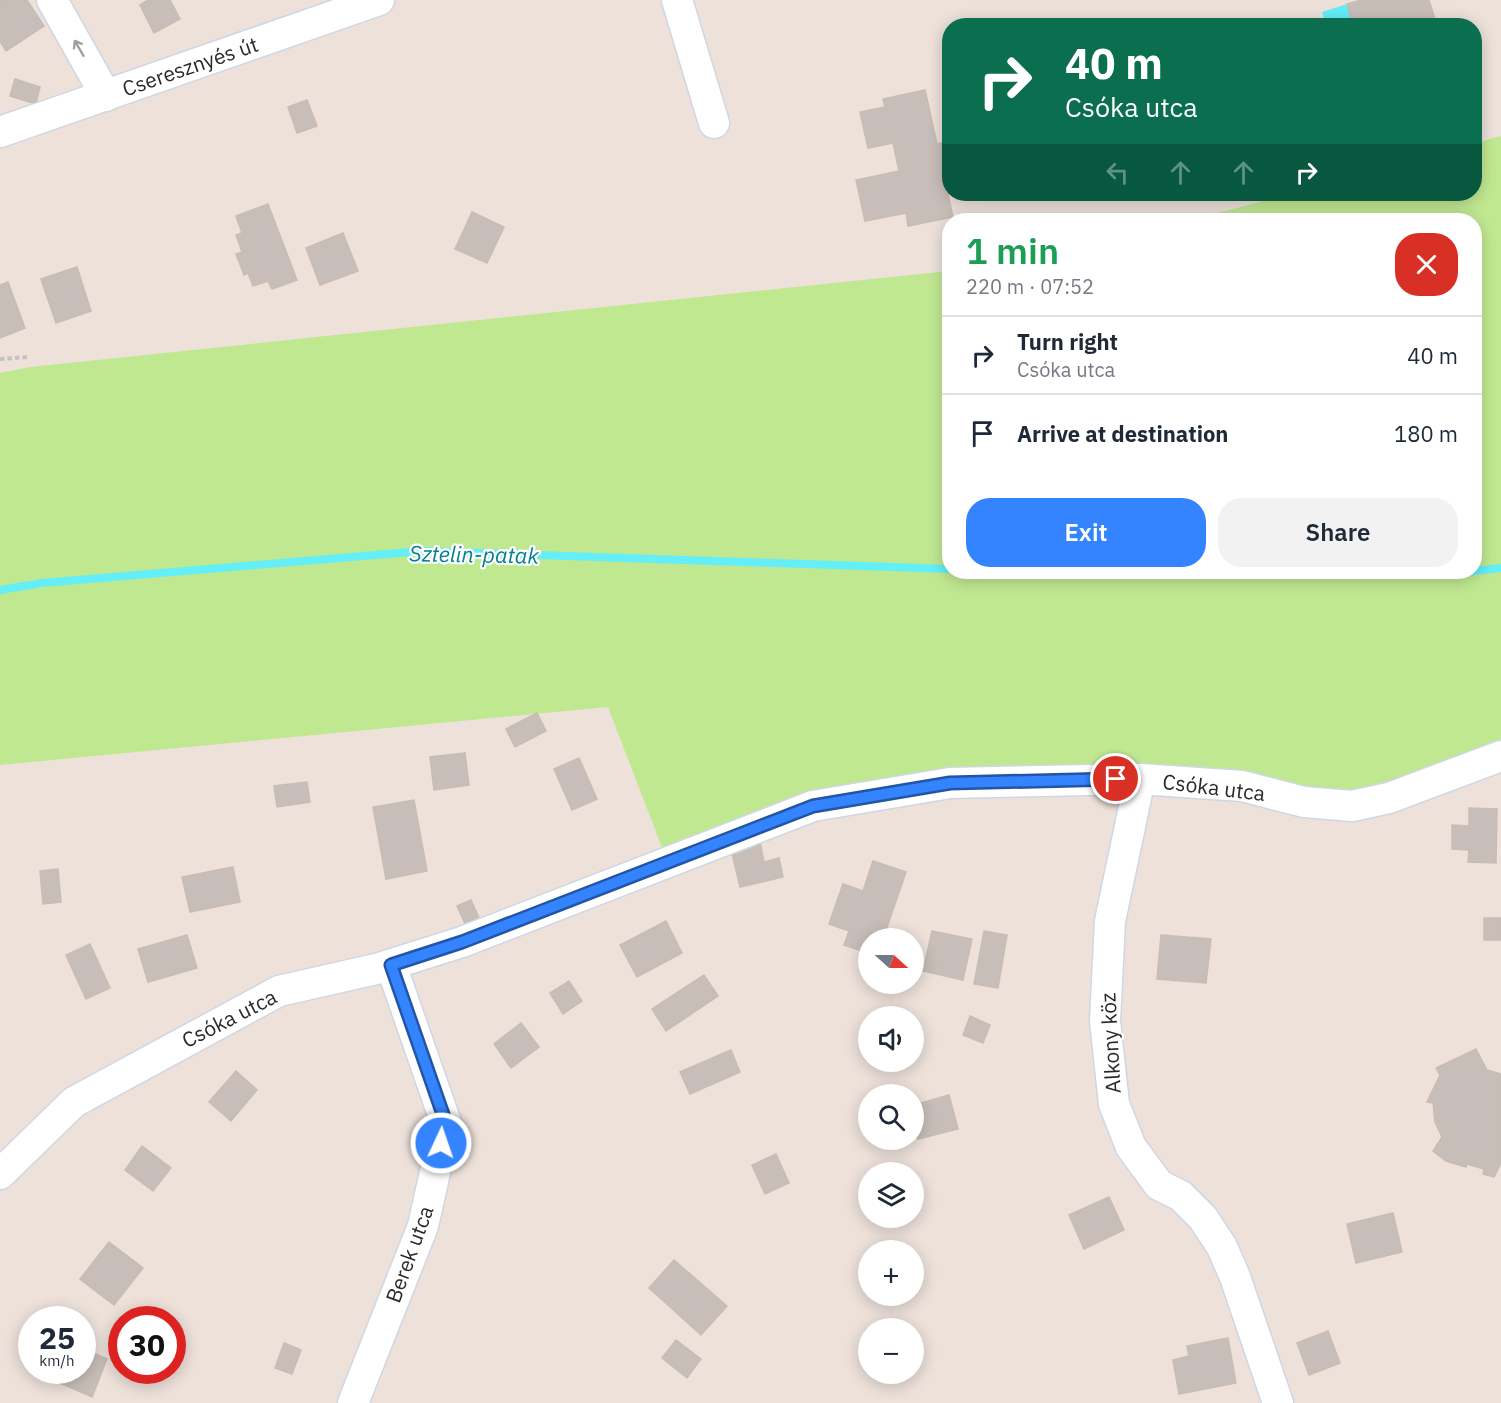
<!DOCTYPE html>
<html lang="en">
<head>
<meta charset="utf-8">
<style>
	:root { --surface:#fff; --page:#f2f2f3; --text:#1f2937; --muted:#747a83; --line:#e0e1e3; --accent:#3483ff }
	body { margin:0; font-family:"IBM Plex Sans",sans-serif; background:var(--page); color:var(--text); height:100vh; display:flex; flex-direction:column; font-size:22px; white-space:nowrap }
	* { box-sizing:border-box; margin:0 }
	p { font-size:20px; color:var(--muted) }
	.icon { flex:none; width:33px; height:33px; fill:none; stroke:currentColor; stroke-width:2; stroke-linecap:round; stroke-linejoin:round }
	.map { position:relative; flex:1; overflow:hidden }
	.panel { position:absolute; left:942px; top:213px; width:540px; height:366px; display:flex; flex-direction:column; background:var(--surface); border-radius:24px; box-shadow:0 3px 15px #0003 }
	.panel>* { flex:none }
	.top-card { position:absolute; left:942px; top:18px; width:540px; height:183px; border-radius:24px; box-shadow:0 3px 15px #0003; background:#0b6e4f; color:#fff; overflow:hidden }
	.needle { width:39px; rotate:111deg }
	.fabs { position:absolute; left:858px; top:928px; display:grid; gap:12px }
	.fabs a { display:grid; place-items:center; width:66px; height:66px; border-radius:50%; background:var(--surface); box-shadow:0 3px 15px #0003; font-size:30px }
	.speed { position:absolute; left:18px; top:1306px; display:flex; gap:12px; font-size:30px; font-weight:700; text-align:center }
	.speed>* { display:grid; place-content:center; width:78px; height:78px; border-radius:50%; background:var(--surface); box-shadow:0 3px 15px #0003; line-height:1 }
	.speed small { font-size:15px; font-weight:400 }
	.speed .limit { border:9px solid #d22; background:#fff; color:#111 }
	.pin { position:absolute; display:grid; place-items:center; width:51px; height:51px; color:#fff; margin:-26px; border:3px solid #fff; border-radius:50%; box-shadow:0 2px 6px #0007 }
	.me { position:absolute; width:66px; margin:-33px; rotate:3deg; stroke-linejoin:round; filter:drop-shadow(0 0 4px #0008) }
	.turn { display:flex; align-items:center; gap:21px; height:126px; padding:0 24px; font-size:27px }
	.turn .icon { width:78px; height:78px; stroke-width:2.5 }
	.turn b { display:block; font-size:42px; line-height:51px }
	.lanes { display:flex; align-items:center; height:57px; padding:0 24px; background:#0003; justify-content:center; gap:30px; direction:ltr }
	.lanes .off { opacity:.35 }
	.round { display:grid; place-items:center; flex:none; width:63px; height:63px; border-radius:24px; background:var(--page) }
	.headline { display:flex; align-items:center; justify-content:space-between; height:102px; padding:0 24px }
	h1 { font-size:36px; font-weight:600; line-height:45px; color:#1e9e55 }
	.action { display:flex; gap:12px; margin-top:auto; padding:12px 24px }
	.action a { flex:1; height:69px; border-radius:24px; background:var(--accent); color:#fff; font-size:24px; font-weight:600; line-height:69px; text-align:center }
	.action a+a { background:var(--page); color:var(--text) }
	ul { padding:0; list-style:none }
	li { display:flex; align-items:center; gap:18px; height:78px; padding:0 24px; border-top:2px solid var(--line) }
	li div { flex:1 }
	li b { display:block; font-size:22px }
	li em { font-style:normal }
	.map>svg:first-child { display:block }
	.green { fill:#c0e891 }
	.water { fill:#64eef7 }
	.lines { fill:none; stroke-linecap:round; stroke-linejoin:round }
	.stream { stroke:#64eef7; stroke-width:8 }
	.building { fill:#c8beb9; stroke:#c8bcb3; stroke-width:1.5 }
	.minor-casing { stroke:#cfd7e3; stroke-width:33 }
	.path { stroke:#c3c3c3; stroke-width:4; stroke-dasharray:4.5 3; stroke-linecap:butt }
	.minor { stroke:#fff; stroke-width:30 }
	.oneway { stroke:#9f9f9f }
	.route-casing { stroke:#2255a6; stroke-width:15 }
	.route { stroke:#3483ff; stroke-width:10 }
	.labels { text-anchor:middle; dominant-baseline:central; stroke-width:4.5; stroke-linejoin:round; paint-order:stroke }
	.street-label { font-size:21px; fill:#292929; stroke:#fff }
	.water-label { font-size:22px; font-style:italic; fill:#048194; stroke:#fff }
</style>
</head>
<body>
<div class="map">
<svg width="1501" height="1403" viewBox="0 0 1501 1403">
	<rect width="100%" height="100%" fill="#ede1da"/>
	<!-- green -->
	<path class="green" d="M1501,136v620l-112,42 -249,-19 -327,27 -145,57 -60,-156 -608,58v-392l30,-6 919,-96 1,301h524v-352h-283l99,-26h184l1,-51z"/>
	<!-- water -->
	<path class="water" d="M1347,4l6,21h-27l-4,-13z"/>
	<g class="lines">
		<!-- stream -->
		<g class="stream">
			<path d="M1474,571l27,-3"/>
			<path d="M1064,572h407"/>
			<path d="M0,590l42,-7 380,-32 528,18"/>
		</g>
	</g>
	<!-- building -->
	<g class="building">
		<path d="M0,0h27l17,26 -38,25 -6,-10z"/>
		<path d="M148,0h22l10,19 -26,14 -14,-28z"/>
		<path d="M1361,0h68l8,26h-84l-6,-22z"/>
		<path d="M15,79l25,8 -4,17 -26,-8z"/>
		<path d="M925,90l12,54 13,-3v38l-5,1 8,37 -45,9 -2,-13 -41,8 -9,-41 43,-9 -6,-28 -25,5 -8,-36 25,-5 -2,-8z"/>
		<path d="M307,100l10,26 -20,7 -9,-26z"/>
		<path d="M268,204l29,76 -25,9 -4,-8 -15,5 -5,-13 -4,2 -8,-21 6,-2 -6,-17 6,-2 -6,-17z"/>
		<path d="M472,212l32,15 -17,36 -32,-14z"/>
		<path d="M343,233l15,38 -38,14 -14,-37z"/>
		<path d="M77,267l14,44 -35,12 -15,-44z"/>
		<path d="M8,282l17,46 -25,10v-53z"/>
		<path d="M537,713l9,18 -31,16 -9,-18z"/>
		<path d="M465,753l4,32 -35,5 -4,-33z"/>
		<path d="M579,758l18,41 -25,11 -18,-41z"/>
		<path d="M307,782l3,20 -33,5 -3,-21z"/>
		<path d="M414,800l13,71 -41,8 -13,-72z"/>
		<path d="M1469,808l28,1 -1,54 -28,-1 1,-12 -17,-1v-24l17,1z"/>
		<path d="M760,842l4,20 15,-4 4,19 -43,10 -9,-38z"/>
		<path d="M873,861l33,11 -23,67h-15v14l-24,-8 5,-14 -20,-7 14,-40 20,7z"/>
		<path d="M233,867l7,35 -50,10 -8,-35z"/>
		<path d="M58,869l3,33 -18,2 -3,-33z"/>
		<path d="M471,900l9,20 -14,6 -9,-20z"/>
		<rect x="1484" y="918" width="17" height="22"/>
		<path d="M666,921l16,32 -45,24 -17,-32z"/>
		<path d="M932,931l40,8 -9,41 -40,-9z"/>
		<path d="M984,931l23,4 -9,53 -24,-4z"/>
		<path d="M187,935l10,33 -49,14 -10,-33z"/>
		<path d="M1161,935l50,4 -5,44 -49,-4z"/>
		<path d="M90,944l20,44 -24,11 -20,-44z"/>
		<path d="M704,975l14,21 -52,35 -14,-22z"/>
		<path d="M569,981l13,20 -19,13 -13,-21z"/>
		<path d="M970,1016l20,9 -7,18 -20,-8z"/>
		<path d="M521,1023l18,24 -28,21 -17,-24z"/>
		<path d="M1476,1049l11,21 14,4v89l-7,14 -11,-3 1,-5 -17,-5 -1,3 -20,-6 -13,-10 9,-14 -7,-15 -2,-19 -6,-1 13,-27 -4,-7z"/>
		<path d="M731,1050l9,22 -50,22 -10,-22z"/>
		<path d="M236,1071l21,19 -26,31 -22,-19z"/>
		<path d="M949,1095l9,34 -40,10 -4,-19v-15z"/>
		<path d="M142,1146l29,22 -18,23 -28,-21z"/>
		<path d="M776,1154l13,29 -24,11 -13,-29z"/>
		<path d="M1109,1197l15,33 -40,19 -15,-34z"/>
		<path d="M1393,1213l9,39 -46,11 -9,-39z"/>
		<path d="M109,1242l34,26 -29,37 -34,-26z"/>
		<path d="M674,1260l53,46 -26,29 -52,-47z"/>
		<path d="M1328,1331l12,32 -31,12 -12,-32z"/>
		<path d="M1228,1338l8,45 -57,11 -6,-34 16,-4 -2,-10z"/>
		<path d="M676,1340l25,19 -14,19 -25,-20z"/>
		<path d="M284,1343l17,7 -9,24 -17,-6z"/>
		<path d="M82,1348l25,11 -15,38 -46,-20 3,-6h33z"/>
	</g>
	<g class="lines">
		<!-- minor casing -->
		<g class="minor-casing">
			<g id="minor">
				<path d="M52,0l54,96"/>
				<path d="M677,0l37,123"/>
				<path d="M0,132l379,-132"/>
				<path d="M1140,779l-30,142 -5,100 9,83 17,43 28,38 22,11 22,22 19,29 13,30 43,126"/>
				<path d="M0,1174l74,-72 205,-111 97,-22 86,-27 351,-136 137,-23 190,-4 102,7 62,16 48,4 37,-8 112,-42"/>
				<path d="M353,1403l70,-177 23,-103 -55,-158"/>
			</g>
		</g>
		<!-- path -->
		<path class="path" d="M0,359l28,-2"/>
		<!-- minor -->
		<use href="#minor" class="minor"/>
	</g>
	<!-- one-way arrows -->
	<defs><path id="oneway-shaft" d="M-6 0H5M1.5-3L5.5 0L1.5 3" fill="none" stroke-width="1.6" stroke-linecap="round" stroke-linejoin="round" transform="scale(1.5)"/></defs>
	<use class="oneway" href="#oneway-shaft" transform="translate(79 48) rotate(-120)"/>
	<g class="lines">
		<!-- route casing -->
		<g class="route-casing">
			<path id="route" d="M441,1143l5,-20 -55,-158 71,-23 351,-136 137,-23 166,-4"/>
		</g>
		<!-- route -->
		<use href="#route" class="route"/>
	</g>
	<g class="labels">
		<!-- street labels -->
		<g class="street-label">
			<text transform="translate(190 66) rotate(-19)">Cseresznyés út</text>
			<text transform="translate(1214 787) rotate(7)">Csóka utca</text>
			<text transform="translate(229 1018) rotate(-27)">Csóka utca</text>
			<text transform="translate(1110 1043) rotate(-93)">Alkony köz</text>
			<text transform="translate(409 1254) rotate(-70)">Berek utca</text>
		</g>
		<!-- water labels -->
		<g class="water-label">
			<text transform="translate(474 554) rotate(1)">Sztelin-patak</text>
		</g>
	</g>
</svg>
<div class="fabs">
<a><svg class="needle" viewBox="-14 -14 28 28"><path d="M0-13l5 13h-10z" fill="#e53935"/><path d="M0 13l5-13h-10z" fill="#747a83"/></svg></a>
<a><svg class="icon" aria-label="sound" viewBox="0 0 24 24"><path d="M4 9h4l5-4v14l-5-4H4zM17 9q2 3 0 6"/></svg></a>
<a><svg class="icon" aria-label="search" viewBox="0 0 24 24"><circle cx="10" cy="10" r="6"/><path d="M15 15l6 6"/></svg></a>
<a><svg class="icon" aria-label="layers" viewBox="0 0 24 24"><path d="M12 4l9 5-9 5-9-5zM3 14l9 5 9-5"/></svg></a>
<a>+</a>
<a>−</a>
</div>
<div class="speed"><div>25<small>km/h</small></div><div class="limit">30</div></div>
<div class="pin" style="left:1116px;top:779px;background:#d93025"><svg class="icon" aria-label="arrive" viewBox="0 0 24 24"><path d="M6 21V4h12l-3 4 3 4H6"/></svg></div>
<svg class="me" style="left:441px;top:1143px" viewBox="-20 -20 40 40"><circle r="17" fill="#3483ff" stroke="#fff" stroke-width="3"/><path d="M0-11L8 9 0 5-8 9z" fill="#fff"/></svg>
<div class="top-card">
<div class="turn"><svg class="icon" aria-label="right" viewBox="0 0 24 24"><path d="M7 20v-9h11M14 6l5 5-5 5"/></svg><div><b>40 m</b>Csóka utca</div></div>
<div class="lanes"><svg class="icon off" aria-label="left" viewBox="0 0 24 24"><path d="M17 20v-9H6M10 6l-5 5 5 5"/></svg><svg class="icon off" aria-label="ahead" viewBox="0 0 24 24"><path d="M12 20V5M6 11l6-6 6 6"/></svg><svg class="icon off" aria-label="ahead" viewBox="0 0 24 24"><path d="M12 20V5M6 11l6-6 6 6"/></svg><svg class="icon" aria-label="right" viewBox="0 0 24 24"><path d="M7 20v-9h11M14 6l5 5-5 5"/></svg></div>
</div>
<section class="panel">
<div class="headline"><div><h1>1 min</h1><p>220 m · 07:52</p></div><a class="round" style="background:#d93025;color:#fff"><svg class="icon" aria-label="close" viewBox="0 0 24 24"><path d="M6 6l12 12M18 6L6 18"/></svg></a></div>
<ul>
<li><svg class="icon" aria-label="right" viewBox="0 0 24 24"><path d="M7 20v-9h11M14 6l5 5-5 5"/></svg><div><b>Turn right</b><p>Csóka utca</p></div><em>40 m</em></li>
<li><svg class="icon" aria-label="arrive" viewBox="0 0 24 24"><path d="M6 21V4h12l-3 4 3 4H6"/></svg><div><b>Arrive at destination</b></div><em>180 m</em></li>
</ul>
<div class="action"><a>Exit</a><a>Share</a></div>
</section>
</div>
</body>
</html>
